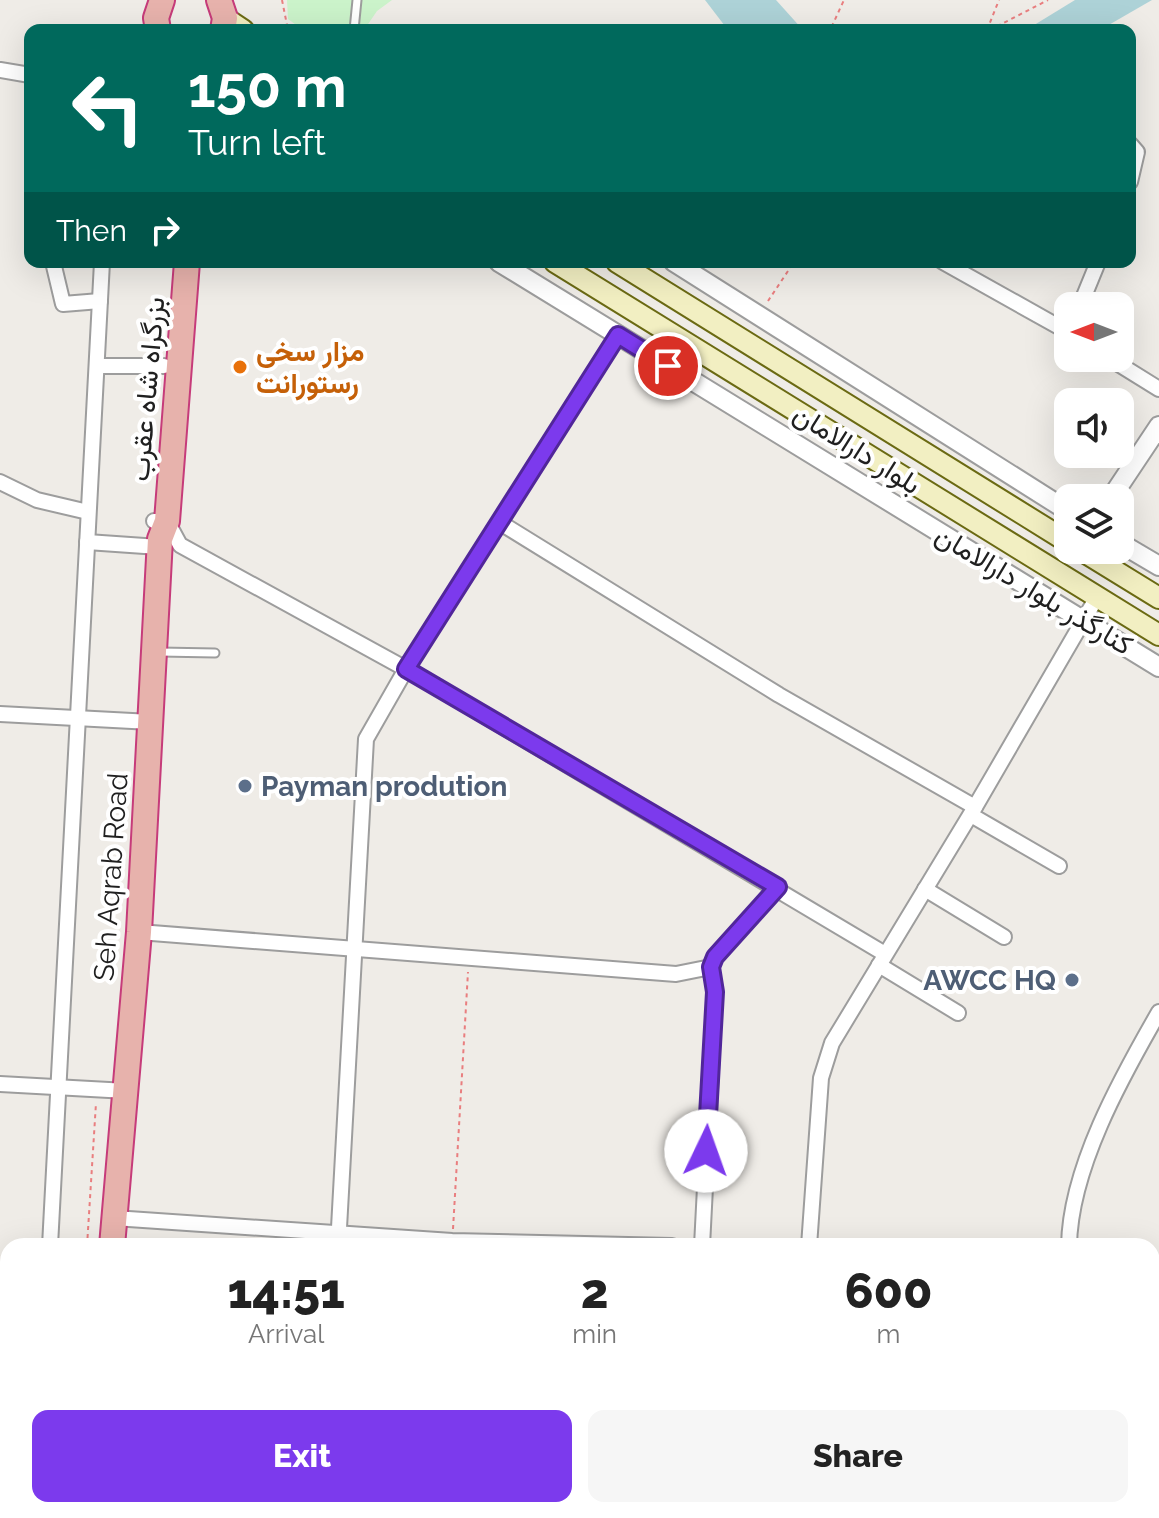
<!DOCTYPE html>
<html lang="en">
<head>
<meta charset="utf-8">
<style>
	:root { --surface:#fff; --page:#f6f6f6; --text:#222; --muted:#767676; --accent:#7c3aed }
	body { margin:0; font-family:Raleway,Vazirmatn,sans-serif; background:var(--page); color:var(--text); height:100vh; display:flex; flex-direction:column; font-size:30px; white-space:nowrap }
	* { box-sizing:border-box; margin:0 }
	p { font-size:26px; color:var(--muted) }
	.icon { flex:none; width:44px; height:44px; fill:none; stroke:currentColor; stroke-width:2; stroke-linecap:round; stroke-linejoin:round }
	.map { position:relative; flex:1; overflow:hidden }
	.drawer { position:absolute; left:0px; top:1238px; width:1160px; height:280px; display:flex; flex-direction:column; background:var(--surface); border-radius:24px 24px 0 0; box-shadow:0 8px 32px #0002 }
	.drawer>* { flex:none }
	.banner { position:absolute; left:24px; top:24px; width:1112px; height:244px; border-radius:16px; box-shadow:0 8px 32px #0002; background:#00695c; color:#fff; overflow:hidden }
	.needle { width:52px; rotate:270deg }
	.fabs { position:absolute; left:1054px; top:292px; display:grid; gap:16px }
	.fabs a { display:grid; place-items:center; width:80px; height:80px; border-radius:16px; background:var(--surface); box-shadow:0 8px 32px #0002; font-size:40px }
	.pin { position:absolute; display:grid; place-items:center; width:68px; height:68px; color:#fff; margin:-34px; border:4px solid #fff; border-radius:50%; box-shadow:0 2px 8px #0007 }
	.me { position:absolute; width:88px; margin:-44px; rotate:3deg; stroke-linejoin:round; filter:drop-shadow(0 0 6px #0008) }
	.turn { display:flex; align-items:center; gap:28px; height:168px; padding:0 32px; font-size:36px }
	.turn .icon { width:104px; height:104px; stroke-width:2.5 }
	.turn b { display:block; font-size:56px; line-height:68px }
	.then { display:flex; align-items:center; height:76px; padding:0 32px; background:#0003; gap:16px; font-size:30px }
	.eta { display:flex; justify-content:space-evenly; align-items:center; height:136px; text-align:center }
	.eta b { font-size:48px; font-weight:800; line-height:56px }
	.action { display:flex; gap:16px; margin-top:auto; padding:16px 32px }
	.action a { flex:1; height:92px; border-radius:16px; background:var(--accent); color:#fff; font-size:32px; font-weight:800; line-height:92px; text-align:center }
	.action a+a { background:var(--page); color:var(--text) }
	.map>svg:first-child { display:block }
	.park { fill:#cbf3ca }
	.water { fill:#add2d7 }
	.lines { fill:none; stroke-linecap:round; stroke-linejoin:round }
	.service-casing { stroke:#9d9d9d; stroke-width:11 }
	.minor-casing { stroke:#9d9d9d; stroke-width:18 }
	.tertiary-casing { stroke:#9d9d9d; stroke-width:22 }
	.secondary-casing { stroke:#6b6a13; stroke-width:24 }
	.trunk-casing { stroke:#c63b7a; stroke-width:28 }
	.path { stroke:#e97e7f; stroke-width:2; stroke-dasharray:4 4; stroke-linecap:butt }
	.service { stroke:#fff; stroke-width:7 }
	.minor { stroke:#fff; stroke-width:14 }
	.tertiary { stroke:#fff; stroke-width:18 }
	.secondary { stroke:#f2efc2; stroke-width:20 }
	.trunk { stroke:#e7b2ac; stroke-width:24 }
	.route-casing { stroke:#51269a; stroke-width:20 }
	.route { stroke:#7c3aed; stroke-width:14 }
	.food-dot { fill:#e8710a; stroke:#fff; stroke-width:3 }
	.service-dot { fill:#5c6f8a; stroke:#fff; stroke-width:3 }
	.labels { text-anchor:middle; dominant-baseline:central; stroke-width:8; stroke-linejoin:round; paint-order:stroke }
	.food-label { font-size:28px; font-weight:bold; fill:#c56008; stroke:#fff; text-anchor:start }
	.street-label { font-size:28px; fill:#202020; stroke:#fff }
	.service-label { font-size:28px; font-weight:bold; fill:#4e5e75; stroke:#fff; text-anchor:start }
</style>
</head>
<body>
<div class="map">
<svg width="1159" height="1518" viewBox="0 0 1159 1518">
	<rect width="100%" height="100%" fill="#efece7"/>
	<!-- park -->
	<path class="park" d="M287,0h105l-15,11 -13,19h-61l-15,-11z"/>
	<!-- water -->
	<g class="water">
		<path d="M705,0h71l27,30h-75z"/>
		<path d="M1075,0h77l-52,30h-74z"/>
	</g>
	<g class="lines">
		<!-- service casing -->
		<g class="service-casing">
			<g id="service">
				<path d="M354,30l3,-30"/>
				<path d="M160,652l55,1"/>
			</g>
		</g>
		<!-- minor casing -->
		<g class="minor-casing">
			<g id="minor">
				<path d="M0,70l30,5"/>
				<path d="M1130,144l7,8 -7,30"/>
				<path d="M53,262l10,42 37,-3"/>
				<path d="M943,262l125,70"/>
				<path d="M1080,306l18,-44"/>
				<path d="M1109,358l50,31"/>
				<path d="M97,366h67"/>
				<path d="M0,482l37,18 51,12"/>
				<path d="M154,521h13l13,24 226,124 479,285"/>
				<path d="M499,522l280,173 196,112"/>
				<path d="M87,542l72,5"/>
				<path d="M0,714l151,8"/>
				<path d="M971,815l88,51"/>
				<path d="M925,889l79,48"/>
				<path d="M139,932l537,42 35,-7"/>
				<path d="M879,965l79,48"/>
				<path d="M0,1084l127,7"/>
				<path d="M114,1218l338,23 220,5"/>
				<path d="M50,1246l52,-984"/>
				<path d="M338,1246l28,-507 40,-70 212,-334"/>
				<path d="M702,1246l13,-254 -4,-25 4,-10 63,-70"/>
				<path d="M809,1246l12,-168 11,-35 143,-236 122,-210"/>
				<path d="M1069,1246c1,-77 52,-168 90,-234"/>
				<path d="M1152,1273h7"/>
				<path d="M120,1510l139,8"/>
				<path d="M33,1518v-8"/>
				<path d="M319,1518l1,-8"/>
				<path d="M560,1518l1,-8"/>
				<path d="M792,1518l1,-8"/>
				<path d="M995,1518v-8"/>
			</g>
		</g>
		<!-- tertiary casing -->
		<g class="tertiary-casing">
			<g id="tertiary">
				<path d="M499,262l660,405"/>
				<path d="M674,262l394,249"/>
				<path d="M1111,498l48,-72"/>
				<path d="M1120,543l39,23"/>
			</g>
		</g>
		<!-- secondary casing -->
		<g class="secondary-casing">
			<g id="secondary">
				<path d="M225,18l18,12"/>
				<path d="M555,262l604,373"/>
				<path d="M617,262l451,280"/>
				<path d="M1081,550l78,48"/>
			</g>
		</g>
		<!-- trunk casing -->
		<g class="trunk-casing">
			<g id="trunk">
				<path d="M219,0l6,18 -2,12"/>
				<path d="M158,30l-2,-12 6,-18"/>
				<path d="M112,1246l27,-314 21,-393 7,-18 20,-259"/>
				<path d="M96,1518l1,-8"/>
			</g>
		</g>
		<!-- path -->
		<g class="path">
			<path d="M282,0l6,30"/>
			<path d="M840,30l-8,-4 12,-26"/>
			<path d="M987,30l12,-30"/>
			<path d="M990,30l58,-30"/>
			<path d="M768,301l26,-39"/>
			<path d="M453,1229l15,-257"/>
			<path d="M87,1246l9,-143"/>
			<path d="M70,1518v-8"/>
			<path d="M437,1518v-8"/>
		</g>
		<!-- service -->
		<use href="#service" class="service"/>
		<!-- minor -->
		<use href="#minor" class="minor"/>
		<!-- tertiary -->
		<use href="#tertiary" class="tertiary"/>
		<!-- secondary -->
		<use href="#secondary" class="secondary"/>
		<!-- trunk -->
		<use href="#trunk" class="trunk"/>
	</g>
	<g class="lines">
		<!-- route casing -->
		<g class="route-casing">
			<path id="route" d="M668,366l-50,-31 -212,334 372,218 -63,70 -4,10 4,25 -9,159"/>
		</g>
		<!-- route -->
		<use href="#route" class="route"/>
	</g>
	<!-- markers -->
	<circle class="food-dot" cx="240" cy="367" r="8"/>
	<g class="service-dot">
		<circle cx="245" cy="786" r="8"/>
		<circle cx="1072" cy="980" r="8"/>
	</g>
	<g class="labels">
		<!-- food labels -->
		<g class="food-label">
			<text x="256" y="351">مزار سخی<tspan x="256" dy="32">رستورانت</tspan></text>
		</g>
		<!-- street labels -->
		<g class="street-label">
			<text transform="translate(147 389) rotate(-85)">بزرگراه شاه عقرب</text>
			<text transform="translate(857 449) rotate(32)">بلوار دارالامان</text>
			<text transform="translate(1034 590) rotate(31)">کنارگذر بلوار دارالامان</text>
			<text transform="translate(111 877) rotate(-86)">Seh Aqrab Road</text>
		</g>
		<!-- service labels -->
		<g class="service-label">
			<text x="261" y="786">Payman prodution</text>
			<text x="1056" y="980" text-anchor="end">AWCC HQ</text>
		</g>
	</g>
</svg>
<div class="fabs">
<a><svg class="needle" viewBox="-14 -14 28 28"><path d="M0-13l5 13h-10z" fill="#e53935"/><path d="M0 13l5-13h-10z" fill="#767676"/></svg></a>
<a><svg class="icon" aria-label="sound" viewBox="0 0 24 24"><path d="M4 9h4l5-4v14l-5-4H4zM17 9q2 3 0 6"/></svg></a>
<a><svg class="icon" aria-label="layers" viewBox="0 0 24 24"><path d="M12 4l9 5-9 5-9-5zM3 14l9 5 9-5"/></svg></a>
</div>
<div class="pin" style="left:668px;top:366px;background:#d93025"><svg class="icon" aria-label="arrive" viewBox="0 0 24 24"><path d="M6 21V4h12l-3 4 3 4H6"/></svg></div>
<svg class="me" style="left:706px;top:1151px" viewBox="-20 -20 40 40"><circle r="19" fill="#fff"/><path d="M0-13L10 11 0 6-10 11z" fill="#7c3aed"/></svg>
<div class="banner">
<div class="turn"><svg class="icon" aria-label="left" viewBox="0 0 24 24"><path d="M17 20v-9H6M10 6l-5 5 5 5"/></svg><div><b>150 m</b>Turn left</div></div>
<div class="then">Then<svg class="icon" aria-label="right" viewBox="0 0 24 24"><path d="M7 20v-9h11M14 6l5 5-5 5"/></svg></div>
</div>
<section class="drawer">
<div class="eta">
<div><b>14:51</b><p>Arrival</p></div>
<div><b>2</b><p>min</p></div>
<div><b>600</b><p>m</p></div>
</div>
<div class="action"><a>Exit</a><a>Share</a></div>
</section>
</div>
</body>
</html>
